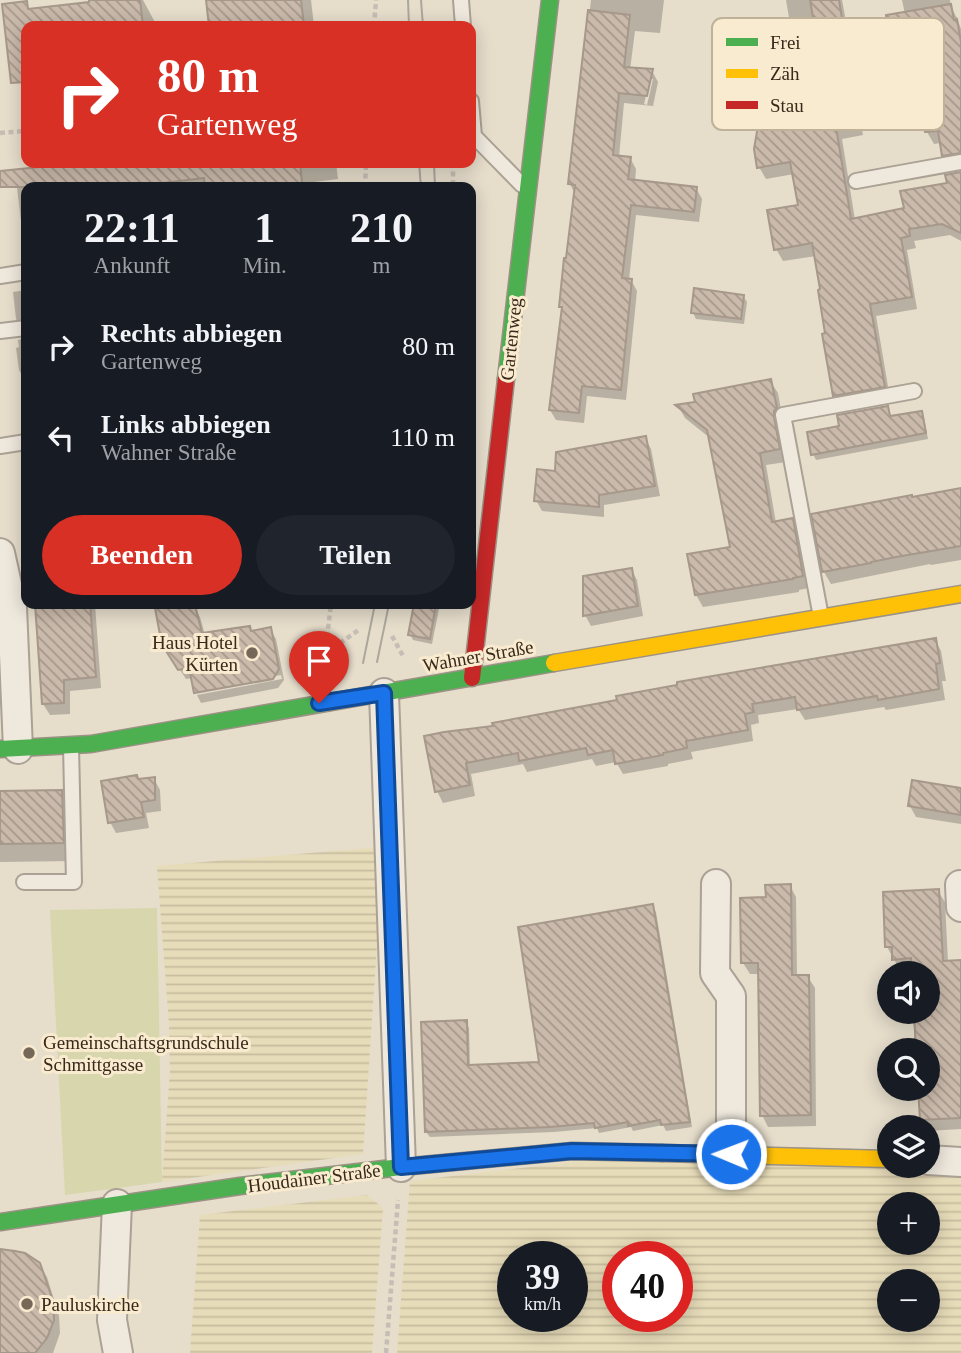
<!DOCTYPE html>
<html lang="de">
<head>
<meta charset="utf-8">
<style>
	:root { --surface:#171b24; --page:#20242c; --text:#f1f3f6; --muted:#9ea1a6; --accent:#d93025 }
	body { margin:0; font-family:Georgia,serif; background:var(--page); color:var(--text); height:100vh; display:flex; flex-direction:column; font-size:26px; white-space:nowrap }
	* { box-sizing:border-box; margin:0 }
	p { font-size:23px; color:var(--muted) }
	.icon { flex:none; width:38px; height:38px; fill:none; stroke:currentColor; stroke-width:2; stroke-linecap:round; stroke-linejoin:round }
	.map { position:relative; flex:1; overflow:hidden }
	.panel { position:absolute; left:21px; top:182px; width:455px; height:427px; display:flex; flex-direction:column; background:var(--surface); border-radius:14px; box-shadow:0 4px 18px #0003 }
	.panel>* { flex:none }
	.top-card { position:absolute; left:21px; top:21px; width:455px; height:147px; border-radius:14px; box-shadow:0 4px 18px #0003; background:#d93025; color:#fff; overflow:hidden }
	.buttons { position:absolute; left:877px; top:961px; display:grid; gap:14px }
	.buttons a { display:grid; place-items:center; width:63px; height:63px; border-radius:50%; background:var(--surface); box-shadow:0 4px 18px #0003; font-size:35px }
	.speed { position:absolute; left:497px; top:1241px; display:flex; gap:14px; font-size:35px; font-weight:700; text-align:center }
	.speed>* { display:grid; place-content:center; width:91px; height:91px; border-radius:50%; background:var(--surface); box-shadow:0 4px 18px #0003; line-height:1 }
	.speed small { font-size:18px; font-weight:400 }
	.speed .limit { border:10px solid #d22; background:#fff; color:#111 }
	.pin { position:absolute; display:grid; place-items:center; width:60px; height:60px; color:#fff; margin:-72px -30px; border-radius:50% 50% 50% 0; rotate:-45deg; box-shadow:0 0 7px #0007 }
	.pin .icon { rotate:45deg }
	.me { position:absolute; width:77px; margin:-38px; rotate:271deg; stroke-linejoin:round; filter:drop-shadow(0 0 5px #0008) }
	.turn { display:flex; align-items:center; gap:24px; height:147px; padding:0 21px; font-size:32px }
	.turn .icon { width:91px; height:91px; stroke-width:2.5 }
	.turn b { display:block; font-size:49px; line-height:60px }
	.eta { display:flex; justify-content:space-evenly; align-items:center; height:119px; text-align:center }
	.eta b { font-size:42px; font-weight:600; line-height:49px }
	.cta { display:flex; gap:14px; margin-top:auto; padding:14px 21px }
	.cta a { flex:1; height:80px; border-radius:42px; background:var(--accent); color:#fff; font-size:28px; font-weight:600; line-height:80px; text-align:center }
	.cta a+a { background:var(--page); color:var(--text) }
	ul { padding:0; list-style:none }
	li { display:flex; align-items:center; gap:21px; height:91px; padding:0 21px }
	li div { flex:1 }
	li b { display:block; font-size:26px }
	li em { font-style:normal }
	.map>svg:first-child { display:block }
	.farmland { fill:url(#farmland-rules); fill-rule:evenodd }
	.park { fill:#d8d6ac }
	.shadow { fill:#0003; fill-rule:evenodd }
	.building { fill:url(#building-back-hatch); stroke:#a6988a; stroke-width:2 }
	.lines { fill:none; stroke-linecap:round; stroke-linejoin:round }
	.lane-casing { stroke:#aba194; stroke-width:18 }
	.street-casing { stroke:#aba194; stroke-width:32 }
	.fast-casing { stroke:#9b9184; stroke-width:19 }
	.slow-casing { stroke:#9b9184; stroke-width:19 }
	.jam-casing { stroke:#9b9184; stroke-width:19 }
	.path { stroke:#c6beb4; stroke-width:4.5; stroke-dasharray:5 3.5; stroke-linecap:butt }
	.lane { stroke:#eee8dd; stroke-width:14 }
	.street { stroke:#eee8dd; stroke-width:28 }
	.fast { stroke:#4caf50; stroke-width:16 }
	.slow { stroke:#ffc107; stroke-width:16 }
	.jam { stroke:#c62828; stroke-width:16 }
	.tram { stroke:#aca79d; stroke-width:2 }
	.route-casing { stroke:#114b97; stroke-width:18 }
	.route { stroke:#1a73e8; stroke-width:12 }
	.poi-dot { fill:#766859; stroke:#f9ebcf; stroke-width:2.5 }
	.labels { text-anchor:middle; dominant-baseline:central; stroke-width:6; stroke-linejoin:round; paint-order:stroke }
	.street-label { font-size:19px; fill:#3a291b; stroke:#f9ebcf }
	.poi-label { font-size:19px; fill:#3a291b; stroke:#f9ebcf; text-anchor:start }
	.key { fill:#f9ebcf; stroke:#c0b199; stroke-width:2 }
	.key-label { font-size:19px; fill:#3a291b }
</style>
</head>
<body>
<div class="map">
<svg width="961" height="1353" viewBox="0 0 961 1353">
	<defs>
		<pattern id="farmland-rules" width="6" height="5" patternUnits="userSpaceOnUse" patternTransform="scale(1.75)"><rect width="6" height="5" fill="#e7dcb9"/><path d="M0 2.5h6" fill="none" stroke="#c7bd9e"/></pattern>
		<pattern id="building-back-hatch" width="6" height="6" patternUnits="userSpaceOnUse" patternTransform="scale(1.75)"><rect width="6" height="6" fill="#cabaab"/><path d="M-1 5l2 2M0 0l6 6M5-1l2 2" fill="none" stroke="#a5978a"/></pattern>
	</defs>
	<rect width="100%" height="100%" fill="#e6ddcb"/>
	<!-- farmland -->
	<g class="farmland">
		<path d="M381,847l1,23 -19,284 -201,28 8,-112 -1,-45 -12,-159z"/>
		<path d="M590,1160l307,8 64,6v179h-564l13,-172zM889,1204h39v38h-39zM513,1256h59v60h-59zM618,1256h59v60h-59zM889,1281h39v39h-39z"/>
		<path d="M367,1195l16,13 -11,145h-182l10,-138z"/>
	</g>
	<!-- park -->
	<path class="park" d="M157,908l5,274 -97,13 -15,-285z"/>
	<!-- shadow -->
	<g class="shadow">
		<path d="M90,0h53l14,26h-131v59l-16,-28 16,-54 4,7 61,-7z"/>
		<path d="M207,0h104l3,26h-104z"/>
		<path d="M591,0h73l-4,33 -25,-2 -5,39 22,1 6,11 -5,24 -29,-3 -5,54 11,1 6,11 -1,13 61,6 6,11 -3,23 -63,-7 -7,65h2l6,11 -11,109 -39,-4 -3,27 -28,-3 -6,-10 13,-99 -2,-5 14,-112 -5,-10zM650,79h3l-6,26 -3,-1z"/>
		<path d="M786,0h56l6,32 41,-8 16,-10 -3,-14h48l1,7 6,11 4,11v137l-11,1 -6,-12 -3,-12 -7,1 -7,-12 -9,-54 -5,-9 -2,-12 -57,10 5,25 -4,1 8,42 -21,4 13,81 51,-11 43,-24 12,-12v68l-11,-6 -36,6 2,7 -9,2 10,59 -41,7 14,82 -48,9 -7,-12 -13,-104 -6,-35 -33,5 -7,-12 24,-43 -6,-32 -28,5 -7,-12 35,-52 -3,-86z"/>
		<path d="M40,163h296l2,16 -32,4 1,4h-281v76l-11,-92 25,-3z"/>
		<path d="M26,290v41h-3l-7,-12 -3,-27z"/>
		<path d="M743,296l4,6 -3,22 -48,-5 -3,-6z"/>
		<path d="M26,338v67l-1,-24 -6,-11 -3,-22 3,-1 -1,-7z"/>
		<path d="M770,381l8,12 5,28 3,41 -20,3 10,58 16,-3 7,12 10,56 -10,2v2l-96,15 -7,-12 -7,-40 43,-7 -22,-110 -25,-20 -7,-12 19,-3z"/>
		<path d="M887,408l4,10 30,-5 3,5 4,21 -112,21 -3,-6 28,-26z"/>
		<path d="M645,438l6,11 9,47 -56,9v12l-62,-6 -6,-11 20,-27z"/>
		<path d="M961,490v70l-30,5 -1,-1 -99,20 -7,-12 88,-74z"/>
		<path d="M631,569l6,11 6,36 -52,10 -6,-11z"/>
		<path d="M37,604h58l6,84 -31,3v23l-20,1 -7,-11z"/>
		<path d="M415,604h25l-8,40 -19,-4 -3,-6z"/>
		<path d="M194,607l6,10 5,18 45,-8 2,5 18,-3 6,10 8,41 -6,8 -77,15 -4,-8 85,-16 -1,-4 -85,16v3l-3,-16 -7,1 -16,-24 10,-45z"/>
		<path d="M935,640l6,11 5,30h-4l3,19 -59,10 -2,-3 -79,13 -7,-11 -40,6 1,8 -8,2 2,16 -62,11 2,7 -25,5v2l-45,8 -7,-12 -20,4 -4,-7 -65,13 -4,-8 -52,10 4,22 -32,7 -6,-12 58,-64z"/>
		<path d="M154,779l6,11 1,21 -15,2 3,15 -33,5 -6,-11 28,-41z"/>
		<path d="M61,792l11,18 1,51 -73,1v-69z"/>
		<path d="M961,792v32l-45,-7 -6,-11z"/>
		<path d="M790,886l6,11 1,80h11l7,11 1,138 -48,1 -6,-12 -2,-141h-10l-7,-11 24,-64z"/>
		<path d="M938,891l7,11 3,60h13v167l-33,2 -6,-12 6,-31v-38h-13l-2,-38h15v-39h-17v-3h-11l-13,-23z"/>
		<path d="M652,906l4,6 36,215 -26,4 -3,-6 -30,6 -2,-4 -32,6 -2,-5 -43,4 -124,5 -4,-5 40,-110 3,6 1,38 71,-2z"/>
		<path d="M0,1252l39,12 8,13 12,39 1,17 -7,20h-53z"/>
	</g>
	<!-- building -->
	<g class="building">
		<path d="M89,0h51l3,26h-117v56l-15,1 -9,-79 25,-3 1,8 61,-7z"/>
		<path d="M206,0h95l3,26h-95z"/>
		<path d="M810,0h29l5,31 43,-8 -1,-8 65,-11 3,16 3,-1 4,23v111l-19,3 -4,-25 -13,1 -10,-63h-4l-4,-24 -59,10 5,26h-3l7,42 -21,4 15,92 53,-11 -4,-17 47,-8 -2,-8 16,-3v61l-19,-9 -33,5 1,7 -9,2 11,59 -42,7 15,83 -52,9 -11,-62 3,-1 -7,-43 2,-1 -8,-46 -38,7 -7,-40 31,-5 -8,-43 -33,6 -3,-19 5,-29 33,-6 -15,-84 37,-7z"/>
		<path d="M588,10l42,5 -6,52 29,2 -6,27 -28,-3 -6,62 18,2 -3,22 69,8 -3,25 -63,-7 -9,73 10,1 -11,111 -39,-4 -3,27 -30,-3 13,-103h-3l5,-49h2l9,-73 -7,-1z"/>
		<path d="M38,163h262l2,20 -38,4h-59l-1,-9 -76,9h-128v-16l39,-4z"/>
		<path d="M694,288l50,7 -3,24 -50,-6z"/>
		<path d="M771,379l6,29 -3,3v6l6,32 -20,4 12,69 21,-4 10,58 -10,2v1l-98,16 -8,-41 43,-7 -23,-117 -32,-25 20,-3 -2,-8z"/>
		<path d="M888,406l2,10 32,-5 4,22 -115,22 -4,-23 32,-6 -2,-11z"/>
		<path d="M646,436l9,50 -56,9v12l-65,-6 3,-32 18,2 1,-19z"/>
		<path d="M961,488v58l-65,11 -25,5v1l-49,9 -11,-58 101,-19v2z"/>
		<path d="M632,568l6,38 -55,10v-40z"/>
		<path d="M35,604h55l6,73 -32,3v23l-22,1z"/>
		<path d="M176,604h2l1,4 16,-3 7,28 48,-7 1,5 20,-4 8,42 -6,10 -79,14 -5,-25 -11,2 -12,-19h-3l-8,-43z"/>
		<path d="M414,604h22l-6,35 -22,-4z"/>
		<path d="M936,638l4,25 -4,1 3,25 -61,11 -1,-4 -80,14 -2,-13 -43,7 2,8 -9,2 3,16 -62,11 1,7 -24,5v2l-48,9 -2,-14 -25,5 -2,-7 -67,13 -1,-8 -52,10 4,22 -35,7 -11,-56 20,-4 49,-6 -1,-3 125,-23 -1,-4 61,-11v-3z"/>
		<path d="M137,775l1,4 17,-2v23l-14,2 3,15 -36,6 -7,-42z"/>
		<path d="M912,780l49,8v27l-53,-9z"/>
		<path d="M62,790l2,53 -64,1v-53z"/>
		<path d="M791,884l1,91h17l2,140 -51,1 -2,-153h-17l-1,-65 26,-1 -1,-12z"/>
		<path d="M939,889l4,72 18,-1v158l-41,2 -2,-32h10v-38h-12l-2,-38h14v-39h-16l-1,-15 -19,2v-13h-7l-2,-55z"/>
		<path d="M653,904l37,218 -29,3 -1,-5 -32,6v-4l-33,6 -1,-5 -44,4 -125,5 -4,-110 46,-2 1,45 71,-3 -21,-135z"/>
		<path d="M0,1249l15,2 10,2 15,10 13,38 1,19 -7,18 -12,15h-35z"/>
	</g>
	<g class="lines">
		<!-- lane casing -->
		<g class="lane-casing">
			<g id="lane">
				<path d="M461,0l2,26"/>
				<path d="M471,101l3,35 48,49"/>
				<path d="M856,181l105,-19"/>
				<path d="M0,276l26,-4"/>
				<path d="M0,331l26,-3"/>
				<path d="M0,446l26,-4"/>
				<path d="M821,617l-38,-202 131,-24"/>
				<path d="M24,882h50l-3,-136"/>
			</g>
		</g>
		<!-- street casing -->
		<g class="street-casing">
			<g id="street">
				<path d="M0,553l12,54 6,142"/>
				<path d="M384,693l17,474"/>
				<path d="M716,884l-1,89 16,23v158"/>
				<path d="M961,885h-1l1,22"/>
				<path d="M928,1160l33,2"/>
				<path d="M117,1204l-5,116 6,33"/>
			</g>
		</g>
		<!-- fast casing -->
		<g class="fast-casing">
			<g id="fast">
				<path d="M506,379l44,-379"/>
				<path d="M0,749l91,-5 463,-81"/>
				<path d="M0,1222l240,-36 161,-19 171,-16 90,2"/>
			</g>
		</g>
		<!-- slow casing -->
		<g class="slow-casing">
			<g id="slow">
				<path d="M554,663l407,-69"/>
				<path d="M662,1153l227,6"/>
			</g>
		</g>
		<!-- jam casing -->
		<g class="jam-casing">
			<path id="jam" d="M472,678l34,-299"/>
		</g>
		<!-- path -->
		<g class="path">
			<path d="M374,26l2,-26"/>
			<path d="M0,133l26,-2"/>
			<path d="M453,163v24"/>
			<path d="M365,187l1,-24"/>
			<path d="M392,636l11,20"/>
			<path d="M326,653l34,-24"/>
			<path d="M323,671l8,-67"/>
			<path d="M386,1353l12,-153"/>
		</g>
		<!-- lane -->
		<use href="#lane" class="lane"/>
		<!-- street -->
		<use href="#street" class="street"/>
		<!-- fast -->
		<use href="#fast" class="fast"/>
		<!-- slow -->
		<use href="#slow" class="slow"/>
		<!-- jam -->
		<use href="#jam" class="jam"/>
		<!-- tram -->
		<g class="tram">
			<path d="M408,0l1,26"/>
			<path d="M421,0l2,26"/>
			<path d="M419,163l2,24"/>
			<path d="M434,163l1,24"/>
			<path d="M377,662l12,-58"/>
			<path d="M363,663l12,-59"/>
		</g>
	</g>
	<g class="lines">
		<!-- route casing -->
		<g class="route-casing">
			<path id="route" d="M319,703l65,-10 17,474 171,-16 159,3"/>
		</g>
		<!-- route -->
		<use href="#route" class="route"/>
	</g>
	<!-- markers -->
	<g class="poi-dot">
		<circle cx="252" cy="653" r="7"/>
		<circle cx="29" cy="1053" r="7"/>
		<circle cx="27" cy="1304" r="7"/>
	</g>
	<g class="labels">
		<!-- street labels -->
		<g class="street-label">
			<text transform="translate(511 339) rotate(-84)">Gartenweg</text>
			<text transform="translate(478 656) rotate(-10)">Wahner Straße</text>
			<text transform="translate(314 1178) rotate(-7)">Houdainer Straße</text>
		</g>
		<!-- poi labels -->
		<g class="poi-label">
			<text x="238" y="642" text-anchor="end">Haus Hotel<tspan x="238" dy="22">Kürten</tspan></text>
			<text x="43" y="1042">Gemeinschaftsgrundschule<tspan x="43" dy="22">Schmittgasse</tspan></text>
			<text x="41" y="1304">Pauluskirche</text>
		</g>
	</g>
	<!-- legend -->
	<rect x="712" y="18" width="232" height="112" rx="10" class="key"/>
	<rect x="726" y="38" width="32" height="8" fill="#4caf50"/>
	<rect x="726" y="69" width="32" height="9" fill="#ffc107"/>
	<rect x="726" y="101" width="32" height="8" fill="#c62828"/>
	<g class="key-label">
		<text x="770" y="49">Frei</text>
		<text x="770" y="80">Zäh</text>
		<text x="770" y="112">Stau</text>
	</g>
</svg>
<div class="buttons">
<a><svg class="icon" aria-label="sound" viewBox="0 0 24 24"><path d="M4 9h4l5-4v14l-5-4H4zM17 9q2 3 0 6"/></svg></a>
<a><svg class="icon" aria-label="search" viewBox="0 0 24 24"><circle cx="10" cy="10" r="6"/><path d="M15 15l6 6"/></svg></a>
<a><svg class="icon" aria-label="layers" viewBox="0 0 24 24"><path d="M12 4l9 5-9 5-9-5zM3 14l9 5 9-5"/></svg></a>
<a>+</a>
<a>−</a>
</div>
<div class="speed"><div>39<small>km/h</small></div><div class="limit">40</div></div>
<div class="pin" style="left:319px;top:703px;background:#d93025"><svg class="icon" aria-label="arrive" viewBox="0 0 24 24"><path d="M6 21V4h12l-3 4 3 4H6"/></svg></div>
<svg class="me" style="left:731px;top:1154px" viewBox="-20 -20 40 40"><circle r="17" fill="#1a73e8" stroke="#fff" stroke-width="3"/><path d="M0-11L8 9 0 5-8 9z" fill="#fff"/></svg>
<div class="top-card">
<div class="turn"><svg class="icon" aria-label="right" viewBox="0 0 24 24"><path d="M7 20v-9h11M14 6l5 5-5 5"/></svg><div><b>80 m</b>Gartenweg</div></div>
</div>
<section class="panel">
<div class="eta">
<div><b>22:11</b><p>Ankunft</p></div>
<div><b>1</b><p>Min.</p></div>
<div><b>210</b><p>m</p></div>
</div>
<ul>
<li><svg class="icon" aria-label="right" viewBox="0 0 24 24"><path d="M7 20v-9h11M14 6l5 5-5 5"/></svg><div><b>Rechts abbiegen</b><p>Gartenweg</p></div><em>80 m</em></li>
<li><svg class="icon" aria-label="left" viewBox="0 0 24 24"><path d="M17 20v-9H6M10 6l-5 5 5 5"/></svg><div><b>Links abbiegen</b><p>Wahner Straße</p></div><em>110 m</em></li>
</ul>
<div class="cta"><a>Beenden</a><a>Teilen</a></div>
</section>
</div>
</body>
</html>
